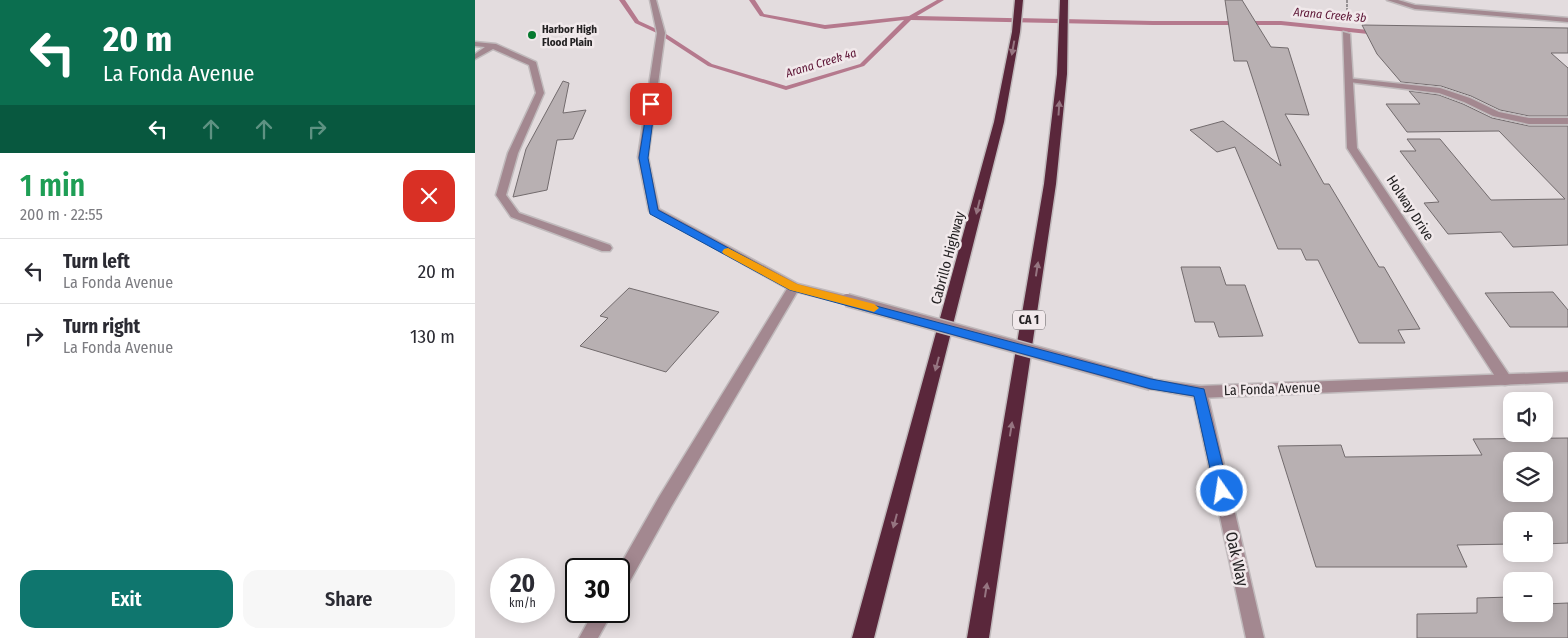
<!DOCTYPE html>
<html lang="en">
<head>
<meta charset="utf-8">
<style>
	:root { --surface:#fff; --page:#f7f7f7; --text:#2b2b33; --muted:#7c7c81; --line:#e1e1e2; --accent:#0f766e }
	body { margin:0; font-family:"Fira Sans Condensed",sans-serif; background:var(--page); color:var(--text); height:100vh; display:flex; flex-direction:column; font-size:19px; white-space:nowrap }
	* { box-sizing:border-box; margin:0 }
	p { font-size:16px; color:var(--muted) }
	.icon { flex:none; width:28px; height:28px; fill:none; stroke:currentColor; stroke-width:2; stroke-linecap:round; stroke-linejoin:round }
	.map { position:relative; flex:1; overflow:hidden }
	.panel { display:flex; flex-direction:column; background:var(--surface); width:475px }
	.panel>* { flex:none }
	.hud { background:#0b6e4f; color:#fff; overflow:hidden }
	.controls { position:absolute; left:1028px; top:392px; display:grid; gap:10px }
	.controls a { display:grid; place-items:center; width:50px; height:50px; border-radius:10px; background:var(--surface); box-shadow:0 2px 12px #0003; font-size:25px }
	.speed { position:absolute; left:15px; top:558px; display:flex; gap:10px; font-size:25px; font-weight:700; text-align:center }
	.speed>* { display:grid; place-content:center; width:65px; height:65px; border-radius:50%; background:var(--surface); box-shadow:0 2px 12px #0003; line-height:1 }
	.speed small { font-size:12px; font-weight:400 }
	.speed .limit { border:2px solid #111; border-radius:8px; background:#fff; color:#111 }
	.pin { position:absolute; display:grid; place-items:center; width:42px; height:42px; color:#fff; margin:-21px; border-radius:10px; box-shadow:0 2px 8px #0006 }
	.me { position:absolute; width:55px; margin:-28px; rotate:347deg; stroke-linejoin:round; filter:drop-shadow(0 0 4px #0008) }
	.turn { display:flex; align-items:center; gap:18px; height:105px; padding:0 20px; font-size:22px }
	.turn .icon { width:65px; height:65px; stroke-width:2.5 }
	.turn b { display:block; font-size:35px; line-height:42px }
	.lanes { display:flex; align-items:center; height:48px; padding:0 20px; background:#0003; justify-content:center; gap:25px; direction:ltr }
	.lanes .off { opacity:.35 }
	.round { display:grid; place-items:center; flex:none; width:52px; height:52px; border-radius:15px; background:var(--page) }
	.head { display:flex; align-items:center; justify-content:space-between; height:85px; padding:0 20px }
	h1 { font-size:30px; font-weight:600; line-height:38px; color:#1e9e55 }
	.action { display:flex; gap:10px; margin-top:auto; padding:10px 20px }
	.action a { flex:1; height:58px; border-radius:15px; background:var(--accent); color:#fff; font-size:20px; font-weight:600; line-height:58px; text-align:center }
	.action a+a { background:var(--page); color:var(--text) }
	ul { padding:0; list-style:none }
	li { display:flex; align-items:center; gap:15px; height:65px; padding:0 20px; border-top:1px solid var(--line) }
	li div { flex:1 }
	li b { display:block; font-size:19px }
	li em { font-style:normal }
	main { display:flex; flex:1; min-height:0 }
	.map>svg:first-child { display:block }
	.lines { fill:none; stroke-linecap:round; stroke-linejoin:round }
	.stream { fill:#b5798d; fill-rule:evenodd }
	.building { fill:#b8b0b2; stroke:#726b6d; fill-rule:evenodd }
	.service-casing { stroke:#c0babc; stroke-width:3 }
	.minor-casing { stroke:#c0babc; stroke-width:3 }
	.tertiary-casing { stroke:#c0babc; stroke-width:3 }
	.motorway-casing { stroke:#c0babc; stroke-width:3 }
	.path { stroke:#979294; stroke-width:2; stroke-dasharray:3 1; stroke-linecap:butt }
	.service { fill:#a38890; fill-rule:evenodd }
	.minor { fill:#a38890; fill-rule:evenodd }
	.tertiary { fill:#a38890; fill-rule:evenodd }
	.motorway { fill:#5a273b; fill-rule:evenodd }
	.tertiary-bridge-casing { stroke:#c0babc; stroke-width:15; stroke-linecap:butt }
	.tertiary-bridge { stroke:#a38890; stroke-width:12 }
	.oneway { fill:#967581 }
	.route { fill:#1a73e8; stroke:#114b97 }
	.slow { fill:#f59e0b }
	.poi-dot { fill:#05792f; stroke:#f1e9eb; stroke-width:2 }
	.labels { text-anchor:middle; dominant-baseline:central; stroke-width:5; stroke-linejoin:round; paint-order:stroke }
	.far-poi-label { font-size:11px; font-weight:bold; fill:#232122; stroke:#f1e9eb; text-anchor:start }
	.far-water-label { font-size:12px; font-style:italic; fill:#5b1233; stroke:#f1e9eb }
	.shield { fill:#f1e9eb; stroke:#615d5e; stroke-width:1 }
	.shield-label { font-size:12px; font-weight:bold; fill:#232122 }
	.street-label { font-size:14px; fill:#232122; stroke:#f1e9eb }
	.near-street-label { font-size:16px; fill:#232122; stroke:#f1e9eb }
</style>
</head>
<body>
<main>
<section class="panel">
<div class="hud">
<div class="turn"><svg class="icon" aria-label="left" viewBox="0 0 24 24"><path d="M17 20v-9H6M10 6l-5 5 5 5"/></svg><div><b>20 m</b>La Fonda Avenue</div></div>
<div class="lanes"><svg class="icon" aria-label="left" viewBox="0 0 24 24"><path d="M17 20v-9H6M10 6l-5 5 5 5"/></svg><svg class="icon off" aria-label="ahead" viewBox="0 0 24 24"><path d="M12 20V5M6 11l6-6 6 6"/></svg><svg class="icon off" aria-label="ahead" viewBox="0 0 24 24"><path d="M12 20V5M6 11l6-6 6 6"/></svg><svg class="icon off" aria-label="right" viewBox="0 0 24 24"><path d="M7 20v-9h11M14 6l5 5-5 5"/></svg></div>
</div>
<div class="head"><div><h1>1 min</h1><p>200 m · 22:55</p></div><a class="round" style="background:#d93025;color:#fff"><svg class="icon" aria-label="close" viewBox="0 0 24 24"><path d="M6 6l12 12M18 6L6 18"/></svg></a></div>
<ul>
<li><svg class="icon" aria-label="left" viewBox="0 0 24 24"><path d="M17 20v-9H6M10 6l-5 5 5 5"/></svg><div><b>Turn left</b><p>La Fonda Avenue</p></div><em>20 m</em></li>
<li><svg class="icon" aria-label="right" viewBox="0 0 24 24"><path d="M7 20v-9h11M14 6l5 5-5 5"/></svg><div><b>Turn right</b><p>La Fonda Avenue</p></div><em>130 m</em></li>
</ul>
<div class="action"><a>Exit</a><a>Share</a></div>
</section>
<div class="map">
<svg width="1093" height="638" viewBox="0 0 1093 638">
	<rect width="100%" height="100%" fill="#e3dcde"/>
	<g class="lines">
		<!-- stream -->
		<path class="stream" d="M144,0h6l14,21 24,11 49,32 74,22 74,-22 44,-44 -79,9 -65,-13 -11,-16h6l9,14 61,11 84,-9 28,-16h7l-27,16 236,5h128l97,10 3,2 -3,2 -97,-10h-128l-242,-5 -47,46 -78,24 -78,-24 -49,-32 -24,-11z"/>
	</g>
	<!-- building -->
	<g class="building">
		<path d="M750,0h17l29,47 17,1 21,67 -24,-1 39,70h5l50,83h5l36,62 -22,1 7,13h-46l-41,-83h-12l-5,-11h-23l-43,-102 -18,5 -27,-22 33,-9 58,45 -34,-105h-13z"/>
		<path d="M887,25l206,3v25h-17l17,15v48h-39l-29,-6 -29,-14 -30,-10 -40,-4 -24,-28z"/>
		<path d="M88,81l6,2 -6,30 23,-3 -13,29 -16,1 -10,50 -34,7 13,-48z"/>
		<path d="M934,91l30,4 24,9 29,14 37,8h39v119l-55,2 -12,-15 -53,2 -24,-31 15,-1 -39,-51h16l-9,-12h33l51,61 74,-1 -66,-68 -92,1 -21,-28h34z"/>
		<path d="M706,267h39l6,18h19l18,51 -44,1 -5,-15h-19z"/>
		<path d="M154,288l90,24 -53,60 -86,-26 28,-28 -8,-2z"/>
		<path d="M1078,292l15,18v17h-58l-25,-34z"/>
		<path d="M1093,438v105l-24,1v-23h-33v23l-54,1 10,22h-151l-38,-121 63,-1 4,12 137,-2 -9,-16zM1036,461h33v33h-33z"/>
		<path d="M1036,597v17h33v-10l24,-1v35h-151v-24l60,-1v-15z"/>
	</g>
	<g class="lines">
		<!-- service casing -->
		<g class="service-casing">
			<g id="service">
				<path d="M0,42l21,2 40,18 8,31 -26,60 -12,42 13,18 91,32 2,3 -2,3h-8l-91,-34 -15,-22 12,-42 28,-60 -7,-28 -36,-16 -18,10v-5l10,-7 -10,-1z"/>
				<path d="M871,78l94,10 30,10 29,14 30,6h39v6h-39l-36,-8 -29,-14 -25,-9 -90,-11h-3z"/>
				<path d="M319,283l6,4 -129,220 -46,83 -6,3 -1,-24 41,-72 131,-213z"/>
				<path d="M119,611h19l-15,27h-19z"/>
			</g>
		</g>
		<!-- minor casing -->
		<g class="minor-casing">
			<g id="minor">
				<path d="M868,32l7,2 7,114 153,228 2,4 -2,4 -5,1 -5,-1 -153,-236z"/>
				<path d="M725,386l5,2 2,4 57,246h-18l-53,-246 2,-4z"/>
			</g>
		</g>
		<!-- tertiary casing -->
		<g class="tertiary-casing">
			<g id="tertiary">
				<path d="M175,0h6l9,33 -17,124 11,52 139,75 53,13 2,3 -2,3 -4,1 -57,-14 -141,-79 -11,-54 19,-124z"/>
				<path d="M912,0h11l17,5 153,13v4l-153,-13z"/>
				<path d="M1093,372v10l-368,16 -49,-9 -5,-1 -2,-4 2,-4 5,-1 49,7z"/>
			</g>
		</g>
		<!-- motorway casing -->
		<g class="motorway-casing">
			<g id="motorway">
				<path d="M540,0h8l-3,32 -16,90 -130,516h-22l142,-516 18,-90z"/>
				<path d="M585,0h8l-1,74 -11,110 -67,454h-22l77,-454 13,-110z"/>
			</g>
		</g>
		<!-- path -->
		<path class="path" d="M872,0v17"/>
		<!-- service -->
		<use href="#service" class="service"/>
		<!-- minor -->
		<use href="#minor" class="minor"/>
		<!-- tertiary -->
		<use href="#tertiary" class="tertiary"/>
		<!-- motorway -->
		<use href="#motorway" class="motorway"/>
		<!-- tertiary-bridge casing -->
		<g class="tertiary-bridge-casing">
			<path id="tertiary-bridge" d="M372,300l304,84"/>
		</g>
		<!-- tertiary-bridge -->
		<use href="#tertiary-bridge" class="tertiary-bridge"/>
	</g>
	<!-- one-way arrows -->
	<defs><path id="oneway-solid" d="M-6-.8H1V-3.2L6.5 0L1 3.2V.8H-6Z" transform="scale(1.25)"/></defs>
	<g class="oneway">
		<use href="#oneway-solid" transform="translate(538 48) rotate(100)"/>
		<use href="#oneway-solid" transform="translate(584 108) rotate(-86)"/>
		<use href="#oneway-solid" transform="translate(503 207) rotate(104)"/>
		<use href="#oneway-solid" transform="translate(562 269) rotate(-81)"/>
		<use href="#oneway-solid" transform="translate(462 364) rotate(105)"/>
		<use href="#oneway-solid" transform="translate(536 429) rotate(-81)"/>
		<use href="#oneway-solid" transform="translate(420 521) rotate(105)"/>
		<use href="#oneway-solid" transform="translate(511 590) rotate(-81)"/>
	</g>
	<!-- route -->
	<path class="route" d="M173,102l7,2 -7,54 10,52 139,75 354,94 53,10 25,102 -2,5 -5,1 -5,-1 -2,-5 -21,-95 -43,-7 -361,-99 -140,-76 -11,-56z"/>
	<!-- slow -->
	<path class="slow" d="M253,248l69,36 77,20 5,4 -5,4 -84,-22 -66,-36 -2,-2 2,-3z"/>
	<!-- markers -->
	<circle class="poi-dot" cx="57" cy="35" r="5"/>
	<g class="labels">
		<!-- far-poi labels -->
		<g class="far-poi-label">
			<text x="67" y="29">Harbor High<tspan x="67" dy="13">Flood Plain</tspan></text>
		</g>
		<!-- far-water labels -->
		<g class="far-water-label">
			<text transform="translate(855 15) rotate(5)">Arana Creek 3b</text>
			<text transform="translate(346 63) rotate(-17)">Arana Creek 4a</text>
		</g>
		<!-- shield labels -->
		<rect class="shield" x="538" y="310.5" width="32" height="19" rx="4"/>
		<g class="shield-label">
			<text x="554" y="320">CA 1</text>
		</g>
		<!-- street labels -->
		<g class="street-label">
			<text transform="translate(935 208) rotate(57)">Holway Drive</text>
			<text transform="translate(473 258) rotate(-75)">Cabrillo Highway</text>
			<text transform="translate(797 389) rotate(-2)">La Fonda Avenue</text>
		</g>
		<!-- near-street labels -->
		<g class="near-street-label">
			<text transform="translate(762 559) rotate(77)">Oak Way</text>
		</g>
	</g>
</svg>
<div class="controls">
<a><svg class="icon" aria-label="sound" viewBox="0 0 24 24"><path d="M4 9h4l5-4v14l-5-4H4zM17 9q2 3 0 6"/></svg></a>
<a><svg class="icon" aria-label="layers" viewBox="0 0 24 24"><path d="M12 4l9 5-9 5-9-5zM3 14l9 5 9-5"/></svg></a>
<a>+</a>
<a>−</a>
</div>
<div class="speed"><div>20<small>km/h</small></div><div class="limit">30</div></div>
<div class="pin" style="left:176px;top:104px;background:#d93025"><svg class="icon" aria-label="arrive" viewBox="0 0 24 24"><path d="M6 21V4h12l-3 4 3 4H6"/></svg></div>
<svg class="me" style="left:747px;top:491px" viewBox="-20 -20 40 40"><circle r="17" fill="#1a73e8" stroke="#fff" stroke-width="3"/><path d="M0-11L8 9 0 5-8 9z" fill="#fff"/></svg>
</div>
</main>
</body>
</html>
